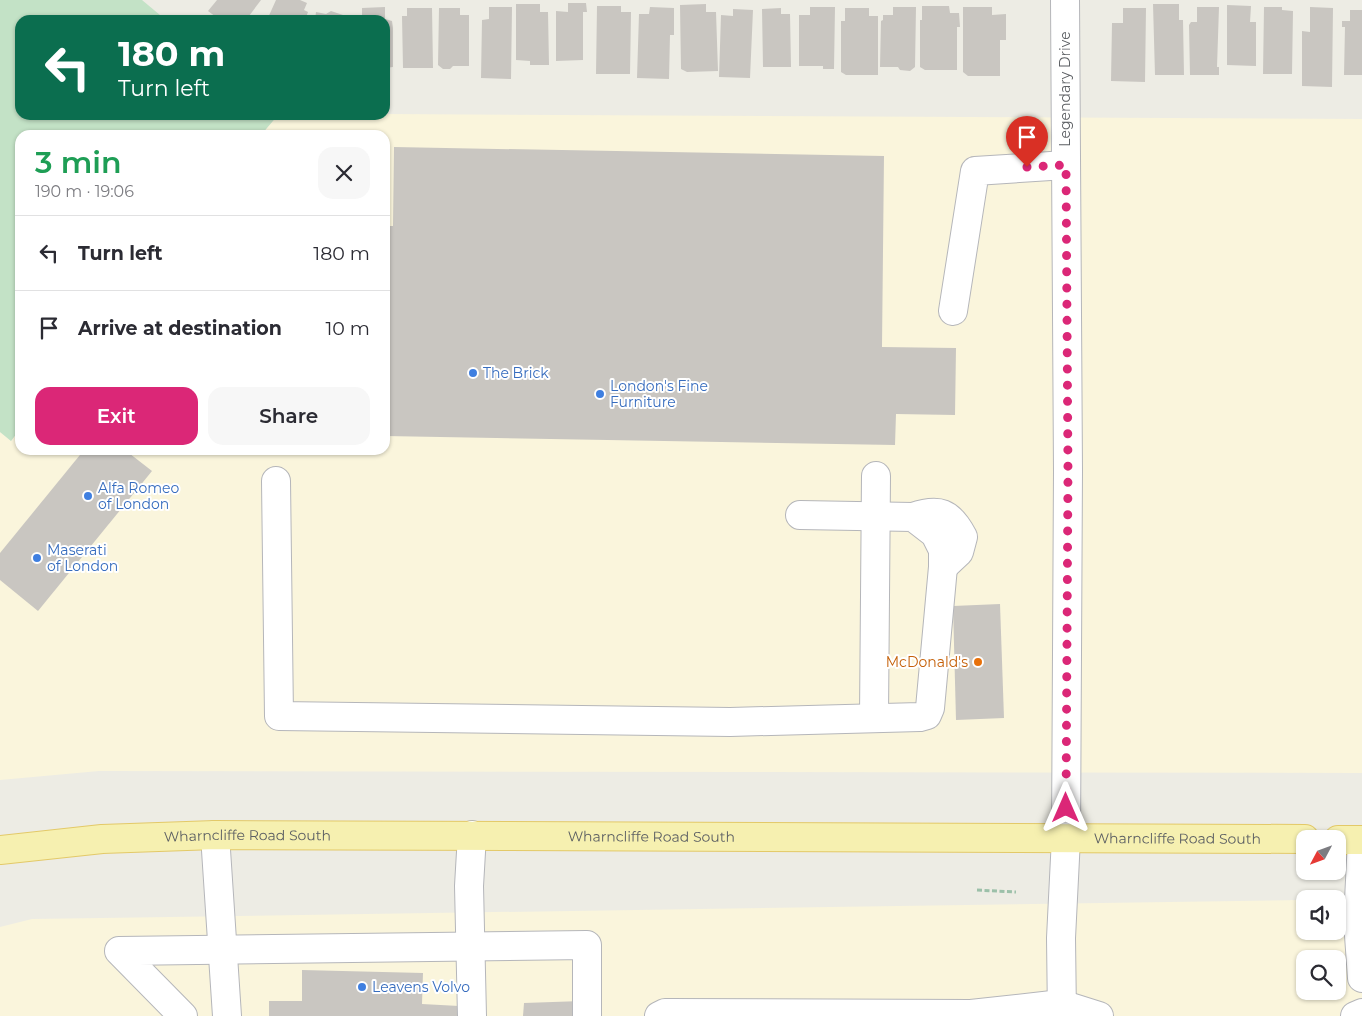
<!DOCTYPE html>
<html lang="en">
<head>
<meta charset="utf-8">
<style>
	:root { --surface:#fff; --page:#f7f7f7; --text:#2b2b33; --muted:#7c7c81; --line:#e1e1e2; --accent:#db2777 }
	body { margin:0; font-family:Montserrat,sans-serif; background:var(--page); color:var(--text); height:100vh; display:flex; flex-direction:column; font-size:19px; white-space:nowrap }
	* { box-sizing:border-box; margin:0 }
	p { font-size:16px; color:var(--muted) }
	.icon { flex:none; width:28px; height:28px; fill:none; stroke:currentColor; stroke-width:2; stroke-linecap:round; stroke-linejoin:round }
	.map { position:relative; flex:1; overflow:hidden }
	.side { position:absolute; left:15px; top:130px; width:375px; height:325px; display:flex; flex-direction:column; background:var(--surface); border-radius:15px; box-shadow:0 1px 4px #0004 }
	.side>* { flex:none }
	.guide { position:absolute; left:15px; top:15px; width:375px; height:105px; border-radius:15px; box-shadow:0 1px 4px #0004; background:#0b6e4f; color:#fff; overflow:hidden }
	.needle { width:32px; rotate:229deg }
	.buttons { position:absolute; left:1296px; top:830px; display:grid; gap:10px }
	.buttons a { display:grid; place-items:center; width:50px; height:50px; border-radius:10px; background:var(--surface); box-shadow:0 1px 4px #0004; font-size:25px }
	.pin { position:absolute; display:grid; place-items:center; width:42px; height:42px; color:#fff; margin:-51px -21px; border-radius:50% 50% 50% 0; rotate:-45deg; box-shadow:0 0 5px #0007 }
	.pin .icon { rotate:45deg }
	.me { position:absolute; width:55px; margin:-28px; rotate:0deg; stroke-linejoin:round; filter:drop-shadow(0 0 4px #0008) }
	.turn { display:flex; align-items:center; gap:18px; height:105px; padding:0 20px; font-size:22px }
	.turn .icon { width:65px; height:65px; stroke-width:2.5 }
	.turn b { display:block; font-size:35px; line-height:42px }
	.round { display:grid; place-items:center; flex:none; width:52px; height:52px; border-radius:15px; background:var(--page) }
	.overview { display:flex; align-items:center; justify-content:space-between; height:85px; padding:0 20px }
	h1 { font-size:30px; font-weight:600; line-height:38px; color:#1e9e55 }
	.button { display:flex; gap:10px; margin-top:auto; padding:10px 20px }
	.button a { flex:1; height:58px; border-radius:15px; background:var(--accent); color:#fff; font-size:20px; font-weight:600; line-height:58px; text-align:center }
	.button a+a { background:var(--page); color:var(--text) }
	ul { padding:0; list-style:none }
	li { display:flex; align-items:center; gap:15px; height:75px; padding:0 20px; border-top:1px solid var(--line) }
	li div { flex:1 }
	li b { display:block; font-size:19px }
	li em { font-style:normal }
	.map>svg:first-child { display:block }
	.commercial { fill:#faf5dc; fill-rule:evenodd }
	.green { fill:#c3e2c6 }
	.building { fill:#c9c6c1 }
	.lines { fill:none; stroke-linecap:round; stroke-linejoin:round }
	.minor-casing { stroke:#b5b6ba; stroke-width:30 }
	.major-casing { stroke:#e3c968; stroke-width:30 }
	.path { stroke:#9cc0a9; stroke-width:3; stroke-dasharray:5 2.5; stroke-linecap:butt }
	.minor { stroke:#fff; stroke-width:28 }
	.major { stroke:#f6f0b0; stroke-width:28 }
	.route { stroke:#db2777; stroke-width:9; stroke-dasharray:0 16.2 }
	.shop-dot { fill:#3f7fe0; stroke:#fff; stroke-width:2 }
	.food-dot { fill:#e8710a; stroke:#fff; stroke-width:2 }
	.labels { text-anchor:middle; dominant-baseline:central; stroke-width:4; stroke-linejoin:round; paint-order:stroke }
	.street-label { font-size:14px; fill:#5c5f63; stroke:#fff }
	.shop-label { font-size:14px; fill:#366cbe; stroke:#fff; text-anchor:start }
	.food-label { font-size:14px; fill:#c56008; stroke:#fff; text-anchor:end }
</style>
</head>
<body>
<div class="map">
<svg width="1362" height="1016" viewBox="0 0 1362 1016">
	<rect width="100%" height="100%" fill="#edece4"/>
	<!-- commercial -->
	<g class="commercial">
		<path d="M385,114l977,5v654l-1263,-2 -99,9v-348l11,9 9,-12v21h365v-315h-124l17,-20z"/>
		<path d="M1338,899h24v117h-1362v-89l32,-8 1273,-19v31h33zM1305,959h33v32h-33z"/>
	</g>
	<!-- green -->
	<path class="green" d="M0,0h142l24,20h-146v95h258l-17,20h-241v294l-9,12 -11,-9z"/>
	<!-- building -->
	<g class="building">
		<path d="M217,0h44l-15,20h-26l-12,-9z"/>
		<path d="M276,0h24l7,3 -3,7 4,2 -3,8h-38z"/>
		<path d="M568,3h18l1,9h-4v48l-27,1v-50l12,1z"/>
		<path d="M516,4h24v8h8l1,53h-19v-4l-14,-1z"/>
		<path d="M706,4v8h10l2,59 -31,1 -6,-3 -1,-64z"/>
		<path d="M1153,4h26v16h4l1,55h-29z"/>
		<path d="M1227,5l24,1 -1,16h6v44l-29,-1z"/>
		<path d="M597,6h24v6h10l-1,62h-34z"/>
		<path d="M922,6h27l1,7h9l1,14h-3v43h-32l-5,-3v-47h2z"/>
		<path d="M385,7v12l7,2 1,7v39l-8,1v-48h-23v-12z"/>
		<path d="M489,7h23l-1,72 -30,-1 1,-58 7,-1z"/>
		<path d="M650,7l24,1v27h-4l-1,44 -32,-1 2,-64h10z"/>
		<path d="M810,7h25l-1,62h-11v-3h-24v-51h11z"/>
		<path d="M893,7h23l-1,60 -5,4 -10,-1 -2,-3h-18l1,-46 2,-1v-5h10z"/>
		<path d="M963,7h29v8l14,-1v26h-6v36h-32l-5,-4z"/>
		<path d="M1197,7h22l-2,60h2v8h-29l-1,-50 2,-3h6z"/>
		<path d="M1264,7h18v3l11,1 -1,63h-29z"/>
		<path d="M1310,7l23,1 -1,79 -30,-1v-55l8,1z"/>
		<path d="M407,8h25l1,60h-30l-1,-52h5z"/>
		<path d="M439,8h21v7h9v51h-16l-3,3h-7l-5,-4z"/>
		<path d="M781,8v6h9l1,53h-28l-1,-58z"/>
		<path d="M845,8h24v8h9v59h-32l-5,-3v-51h4z"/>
		<path d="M1123,8h23l-1,74 -34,-1 1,-58h11z"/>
		<path d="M733,9l20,1 -3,68 -31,-1 2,-62 12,1z"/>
		<path d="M1350,10h12v65h-18l1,-48h-3v-6h8z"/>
		<path d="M331,11l18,6v3h-34l1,-8 10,2z"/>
		<path d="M394,147l490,9 -2,191 74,1 -1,67 -59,-1 -1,31 -510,-9v-210h8z"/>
		<path d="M84,450h41l27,21 -114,140 -38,-31v-27z"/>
		<path d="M1000,604l4,114 -48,2 -3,-114z"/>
		<path d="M302,970l121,3 -1,31 37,2v10h-190v-15h33z"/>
		<path d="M582,1001v15h-59l1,-13z"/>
	</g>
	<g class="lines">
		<!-- minor casing -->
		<g class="minor-casing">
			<g id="minor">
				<path d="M953,311l22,-140 91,-6"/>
				<path d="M276,481l3,235 451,6 190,-5 7,-2 3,-7 13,-141v-17l-8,-16 -22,-17 -113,-2"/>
				<path d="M913,517c26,-9 37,-5 50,20l-4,15 -16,15"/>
				<path d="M874,717l2,-241"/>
				<path d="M215,835l12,181"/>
				<path d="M472,835l-3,51 3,130"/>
				<path d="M1362,840l-4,81 4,57"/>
				<path d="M183,1016l-64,-65 468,-6v71"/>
				<path d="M659,1016l6,-3 306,1 90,-10 38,12"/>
				<path d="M1062,1016l-1,-78 5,-100 2,-367 -3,-471"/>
				<path d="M1355,1016l7,-3"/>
			</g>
		</g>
		<!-- major casing -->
		<g class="major-casing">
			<g id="major">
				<path d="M1338,840h24"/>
				<path id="s1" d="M0,850l102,-11 113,-4 1090,4"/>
			</g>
		</g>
		<!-- path -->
		<path class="path" d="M977,890l39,2"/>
		<!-- minor -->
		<use href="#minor" class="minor"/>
		<!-- major -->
		<use href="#major" class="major"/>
	</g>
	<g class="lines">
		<!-- route -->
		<path class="route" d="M1027,167l39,-2 2,306 -2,337"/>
	</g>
	<!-- markers -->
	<g class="shop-dot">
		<circle cx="473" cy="373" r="5"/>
		<circle cx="600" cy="394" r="5"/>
		<circle cx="88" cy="496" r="5"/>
		<circle cx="37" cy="558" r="5"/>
		<circle cx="362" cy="987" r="5"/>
	</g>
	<circle class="food-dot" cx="978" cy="662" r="5"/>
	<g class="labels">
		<!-- street labels -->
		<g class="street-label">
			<text transform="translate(1065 89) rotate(-90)">Legendary Drive</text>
			<text stroke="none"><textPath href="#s1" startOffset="248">Wharncliffe Road South</textPath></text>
			<text stroke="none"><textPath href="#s1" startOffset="652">Wharncliffe Road South</textPath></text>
			<text stroke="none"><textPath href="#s1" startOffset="1178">Wharncliffe Road South</textPath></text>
		</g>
		<!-- shop labels -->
		<g class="shop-label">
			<text x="483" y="373">The Brick</text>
			<text x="610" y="386">London's Fine<tspan x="610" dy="16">Furniture</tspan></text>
			<text x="98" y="488">Alfa Romeo<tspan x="98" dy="16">of London</tspan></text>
			<text x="47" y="550">Maserati<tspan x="47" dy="16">of London</tspan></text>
			<text x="372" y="987">Leavens Volvo</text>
		</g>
		<!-- food labels -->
		<g class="food-label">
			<text x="968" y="662">McDonald's</text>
		</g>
	</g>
</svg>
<div class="buttons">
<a><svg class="needle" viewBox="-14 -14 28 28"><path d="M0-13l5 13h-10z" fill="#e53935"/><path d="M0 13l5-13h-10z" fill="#7c7c81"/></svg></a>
<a><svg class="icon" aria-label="sound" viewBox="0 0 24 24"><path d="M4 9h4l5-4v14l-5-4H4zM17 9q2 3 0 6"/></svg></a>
<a><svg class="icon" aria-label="search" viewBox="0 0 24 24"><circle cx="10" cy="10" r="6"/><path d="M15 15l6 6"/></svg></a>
</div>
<div class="pin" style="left:1027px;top:167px;background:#d93025"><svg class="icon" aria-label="arrive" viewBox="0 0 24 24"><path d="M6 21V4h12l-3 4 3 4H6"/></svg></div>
<svg class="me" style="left:1066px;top:808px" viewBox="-20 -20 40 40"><path d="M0-17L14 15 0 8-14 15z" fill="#db2777" stroke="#fff" stroke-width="4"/></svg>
<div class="guide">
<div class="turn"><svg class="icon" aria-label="left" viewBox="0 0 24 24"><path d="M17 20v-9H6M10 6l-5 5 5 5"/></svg><div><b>180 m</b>Turn left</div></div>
</div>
<section class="side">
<div class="overview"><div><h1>3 min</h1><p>190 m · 19:06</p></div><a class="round"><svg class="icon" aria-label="close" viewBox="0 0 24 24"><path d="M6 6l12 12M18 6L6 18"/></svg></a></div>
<ul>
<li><svg class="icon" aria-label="left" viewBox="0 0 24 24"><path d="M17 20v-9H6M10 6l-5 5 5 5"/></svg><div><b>Turn left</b></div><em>180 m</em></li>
<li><svg class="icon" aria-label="arrive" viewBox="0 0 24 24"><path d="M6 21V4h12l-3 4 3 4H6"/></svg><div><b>Arrive at destination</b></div><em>10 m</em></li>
</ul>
<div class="button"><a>Exit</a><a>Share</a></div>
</section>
</div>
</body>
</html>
